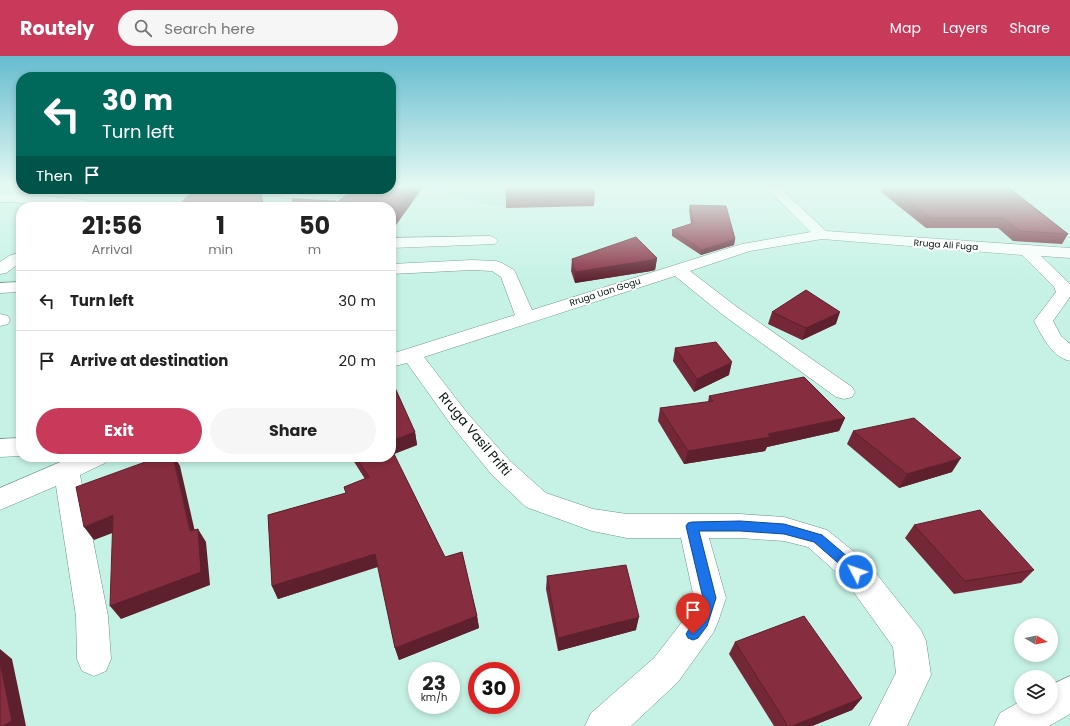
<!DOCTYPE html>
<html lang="en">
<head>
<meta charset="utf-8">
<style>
	:root { --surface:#fff; --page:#f6f6f6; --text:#222; --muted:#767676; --line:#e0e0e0; --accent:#c8395a }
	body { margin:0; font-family:Poppins,sans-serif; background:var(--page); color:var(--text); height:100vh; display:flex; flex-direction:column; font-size:15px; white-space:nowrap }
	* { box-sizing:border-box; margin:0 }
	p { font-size:13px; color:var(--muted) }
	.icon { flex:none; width:22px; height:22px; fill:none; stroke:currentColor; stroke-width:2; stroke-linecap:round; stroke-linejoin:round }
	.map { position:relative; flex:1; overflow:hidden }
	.details { position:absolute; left:16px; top:146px; width:380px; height:260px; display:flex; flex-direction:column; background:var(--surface); border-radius:16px; box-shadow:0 2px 6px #0003 }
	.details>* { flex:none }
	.guide { position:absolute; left:16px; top:16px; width:380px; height:122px; border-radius:16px; box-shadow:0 2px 6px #0003; background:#00695c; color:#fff; overflow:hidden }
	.needle { width:26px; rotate:100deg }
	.controls { position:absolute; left:1014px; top:562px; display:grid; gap:8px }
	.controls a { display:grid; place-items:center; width:44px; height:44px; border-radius:50%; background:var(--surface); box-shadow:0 2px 6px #0003; font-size:20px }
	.speed { position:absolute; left:408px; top:606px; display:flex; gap:8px; font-size:20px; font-weight:700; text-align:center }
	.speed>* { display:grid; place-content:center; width:52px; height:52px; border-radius:50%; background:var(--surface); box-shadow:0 2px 6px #0003; line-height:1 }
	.speed small { font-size:10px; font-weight:400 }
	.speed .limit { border:6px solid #d22; background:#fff; color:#111 }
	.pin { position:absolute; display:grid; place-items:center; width:34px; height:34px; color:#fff; margin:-41px -17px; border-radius:50% 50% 50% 0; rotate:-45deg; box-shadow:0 0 4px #0007 }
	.pin .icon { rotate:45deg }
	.me { position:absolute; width:44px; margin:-22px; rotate:311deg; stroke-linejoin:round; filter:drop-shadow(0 0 3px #0008) }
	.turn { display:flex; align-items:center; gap:14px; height:84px; padding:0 20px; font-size:18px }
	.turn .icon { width:52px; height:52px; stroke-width:2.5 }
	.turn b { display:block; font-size:28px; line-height:34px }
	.then { display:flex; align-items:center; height:38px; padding:0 20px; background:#0003; gap:8px; font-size:15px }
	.eta { display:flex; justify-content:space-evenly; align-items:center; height:68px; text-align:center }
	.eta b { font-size:24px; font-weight:700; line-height:28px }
	.primary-button { display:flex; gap:8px; margin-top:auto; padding:8px 20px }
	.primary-button a { flex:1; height:46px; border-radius:24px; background:var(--accent); color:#fff; font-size:16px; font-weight:700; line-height:46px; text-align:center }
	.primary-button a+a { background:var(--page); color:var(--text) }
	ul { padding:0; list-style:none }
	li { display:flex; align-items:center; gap:12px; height:60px; padding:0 20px; border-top:1px solid var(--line) }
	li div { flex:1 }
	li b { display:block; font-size:15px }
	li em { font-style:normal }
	header { display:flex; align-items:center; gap:24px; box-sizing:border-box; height:56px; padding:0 20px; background:var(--accent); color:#fff }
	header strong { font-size:19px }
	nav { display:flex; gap:22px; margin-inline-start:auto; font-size:14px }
	.search { width:280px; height:36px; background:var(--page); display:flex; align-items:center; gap:10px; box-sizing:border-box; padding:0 14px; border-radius:22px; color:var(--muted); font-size:15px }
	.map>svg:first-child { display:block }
	.built { fill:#b3e9d9 }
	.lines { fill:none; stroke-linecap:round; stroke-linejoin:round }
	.street-casing { stroke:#6a9387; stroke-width:1 }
	.street { fill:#fff; fill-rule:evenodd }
	.wall { fill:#742737 }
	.shaded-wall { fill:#5e202d }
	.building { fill:#872d40; stroke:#5e202d }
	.route { fill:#1a73e8; stroke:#114b97 }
	.labels { text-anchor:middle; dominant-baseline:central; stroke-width:4; stroke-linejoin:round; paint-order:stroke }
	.far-street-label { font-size:9px; fill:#051410; stroke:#fff }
	.near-street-label { font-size:13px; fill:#051410; stroke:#fff }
</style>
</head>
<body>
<header>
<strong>Routely</strong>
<div class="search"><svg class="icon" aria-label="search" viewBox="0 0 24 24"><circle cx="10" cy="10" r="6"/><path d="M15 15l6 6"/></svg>Search here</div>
<nav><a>Map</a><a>Layers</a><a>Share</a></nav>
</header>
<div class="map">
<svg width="1070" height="670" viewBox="0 0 1070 670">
	<rect width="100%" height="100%" fill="#c6f2e5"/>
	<!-- built -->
	<path class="built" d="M417,131h165l5,19 -81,2 -61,-12 4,-6z"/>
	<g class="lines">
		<!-- street casing -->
		<g class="street-casing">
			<g id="street">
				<path d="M765,131h14l47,44 244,17v10l-29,-2 29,28v13l-17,24 8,15 9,8v17c-18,-4 -28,-25 -36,-40l22,-29 -2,-5 -32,-32 -200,-16 -72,12 -60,20 47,36 115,80 3,5 -3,5 -8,2 -8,-2 -113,-82 -48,-39 -251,81 44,57 42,47 36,32 47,16 34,5h113l44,3 43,13 40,32 54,68 5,11 5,34 -24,51h-38l27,-53 -3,-26 -48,-67 -37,-33 -24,-6 -44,-3h-31l17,60 -8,24 -5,11 -35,49 -47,44h-46l6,-13 63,-55 35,-45 5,-15 -13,-60h-54l-35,-7 -66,-24 -34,-32 -40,-49 -45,-63 -16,4v-13l124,-39 -14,-38 -9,-6 -20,-1 -81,4v-10l81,-4 24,1 6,2 12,7 2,4 16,36 210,-66 69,-12z"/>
				<path d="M333,133h15c-9,14 -45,9 -61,9l-5,-1 -2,-3 2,-3 5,-1 29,1z"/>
				<path d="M0,138h23l61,6 5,1 2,3 -3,3c-29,0 -58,-5 -88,-5z"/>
				<path d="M490,180l5,2 3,3 -3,3 -104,4v-10z"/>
				<path d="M21,196v10l-15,11 -6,1v-12l9,-6z"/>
				<path d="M21,226v10l-21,1v-10z"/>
				<path d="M0,258l8,2 2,4 -2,4 -8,2z"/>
				<path d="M21,382v18l-21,1v-18z"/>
				<path d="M72,401h36l-3,6 -25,12 28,141 3,43 -5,12 -12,5 -12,-5 -5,-12 -1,-43 -20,-130 -56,24v-22z"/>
				<path d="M1070,620v38l-21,12h-55l6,-13 21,-12v6h30v-22z"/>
			</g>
		</g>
		<!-- street -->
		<use href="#street" class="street"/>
	</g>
	<!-- wall -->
	<g class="wall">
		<path d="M391,131h32l-30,42h-2v-22l-54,-5z"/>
		<path d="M506,131l89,5 -1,14 -88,2z"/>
		<path d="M882,131h126l60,47 -6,10 -49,-3 -15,-13h-72l-45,-36z"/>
		<path d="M690,149l45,34 -1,6 -33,10 -29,-19v-6l19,-6 -2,-14z"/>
		<path d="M657,202l-2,12 -4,1 -76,12 -4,-12 1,-12z"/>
		<path d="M772,256l64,12 -34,16 -34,-16z"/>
		<path d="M675,292l54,27 -35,17 -21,-31z"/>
		<path d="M391,323l24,53 2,13 -23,9 51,103 17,-5 15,64 2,12 -80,32 -4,-12 -17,-81 -100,32 -6,-13 -4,-71 78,-22 -2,-6 21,-8 -14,-22h40z"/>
		<path d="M709,340l136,22 -6,13 -72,16 -2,4 -81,13 -26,-43 2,-13 48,-6z"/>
		<path d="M853,375l99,41 -53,16 -52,-44z"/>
		<path d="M914,469l120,45 -13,13 -67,11 -49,-56z"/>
		<path d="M547,520l89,54 -78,21 -12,-62z"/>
		<path d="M735,586l127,56 -10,12 -40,16h-38l-45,-72z"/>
	</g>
	<!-- shaded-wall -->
	<g class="shaded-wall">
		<path d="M414,131h9l-30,42 -2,-12z"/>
		<path d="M261,138l2,6v7l-2,-2z"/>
		<path d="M735,183l-1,6 -33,10 1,-5z"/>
		<path d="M657,202l-2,12 -4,1 -76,12v-11z"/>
		<path d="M840,256l-4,12 -34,16 4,-12z"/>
		<path d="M732,306l-3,13 -35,17 3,-13z"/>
		<path d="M845,362l-6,13 -72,16 -2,4 -81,13 4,-13z"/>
		<path d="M415,376l2,13 -26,10v-14z"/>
		<path d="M173,401h2l5,9 18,79 -8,-14z"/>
		<path d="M961,402l-9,14 -53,16 8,-14z"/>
		<path d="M113,459l10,14 -29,11 -10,-13z"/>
		<path d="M198,473l8,13 4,43 -89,34 -11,-13z"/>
		<path d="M375,498l4,12 -101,33 -6,-13z"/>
		<path d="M477,560l2,12 -80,32 -4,-12z"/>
		<path d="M639,561l-3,13 -78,21v-13z"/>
		<path d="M0,593l12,10 14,67h-23l-3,-64z"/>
		<path d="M862,642l-10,12 -40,16h-20z"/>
	</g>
	<!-- building -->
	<g class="building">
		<path d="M391,131h23l-23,30v-10h-100l2,-8 43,2v2l18,-14h37z"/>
		<path d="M506,131h85l4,5 -89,2z"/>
		<path d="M891,131h117l60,47 -49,-3 -15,-13h-73z"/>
		<path d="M190,138h71v11h5l-2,2h-88z"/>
		<path d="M690,149l36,1 9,33 -33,11 -30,-20 21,-7z"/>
		<path d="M636,181l21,21 -5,2 -77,12 -3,-13z"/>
		<path d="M806,234l34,22 -34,16 -34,-16z"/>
		<path d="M716,286l16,20 -35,17 -22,-31z"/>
		<path d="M804,321l41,41 -77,16 2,3 -82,14 -28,-43 53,-7 -4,-5z"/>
		<path d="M391,323l24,53 -24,9z"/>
		<path d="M914,362l47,40 -54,16 -54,-43z"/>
		<path d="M391,392l54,109 17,-5 15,64 -82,32 -20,-94 -103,32 -4,-71 78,-22 -2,-6 25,-10 -13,-20h35z"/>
		<path d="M159,401h14l17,74 8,-2 3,43 -91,34 3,-91 -29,12 -8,-40z"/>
		<path d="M980,454l54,60 -69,11 -51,-56z"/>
		<path d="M626,509l13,52 -81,21 -11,-62z"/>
		<path d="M804,560l58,82 -70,28h-4l-53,-84z"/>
		<path d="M0,606l12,59 -9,5h-3z"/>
	</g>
	<!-- sky -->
	<linearGradient id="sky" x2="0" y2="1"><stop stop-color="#65bccf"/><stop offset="0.58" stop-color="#e5f9f3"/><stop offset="1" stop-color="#e5f9f3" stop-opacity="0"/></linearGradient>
	<rect width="1070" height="225" fill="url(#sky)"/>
	<!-- route -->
	<path class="route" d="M740,465l44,3 38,11 39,33 2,4 -2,3 -5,2 -4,-2 -38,-33 -30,-8 -44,-3h-41l17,67 -9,28 -9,12 -5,2 -5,-2 -2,-4 10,-16 7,-20 -17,-72 2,-3 4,-1z"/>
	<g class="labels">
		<!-- far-street labels -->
		<g class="far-street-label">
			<text transform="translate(946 189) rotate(4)">Rruga Ali Fuga</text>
			<text transform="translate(605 236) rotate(-18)">Rruga Uan Gogu</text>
		</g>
		<!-- near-street labels -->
		<g class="near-street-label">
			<text transform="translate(475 378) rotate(50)">Rruga Vasil Prifti</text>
		</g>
	</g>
</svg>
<div class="controls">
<a><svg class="needle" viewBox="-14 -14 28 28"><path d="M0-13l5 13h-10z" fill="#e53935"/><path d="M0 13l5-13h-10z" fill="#767676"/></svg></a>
<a><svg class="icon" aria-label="layers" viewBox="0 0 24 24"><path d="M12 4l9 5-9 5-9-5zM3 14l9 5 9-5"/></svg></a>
</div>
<div class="speed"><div>23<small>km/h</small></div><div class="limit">30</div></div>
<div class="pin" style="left:693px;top:578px;background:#d93025"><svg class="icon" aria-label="arrive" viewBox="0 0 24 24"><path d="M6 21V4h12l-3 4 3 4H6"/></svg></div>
<svg class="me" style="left:856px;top:516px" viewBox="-20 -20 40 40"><circle r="17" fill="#1a73e8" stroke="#fff" stroke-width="3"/><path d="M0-11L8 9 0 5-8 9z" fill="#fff"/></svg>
<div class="guide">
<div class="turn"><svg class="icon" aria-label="left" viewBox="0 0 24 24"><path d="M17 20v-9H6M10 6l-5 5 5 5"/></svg><div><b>30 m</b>Turn left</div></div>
<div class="then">Then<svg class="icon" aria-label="arrive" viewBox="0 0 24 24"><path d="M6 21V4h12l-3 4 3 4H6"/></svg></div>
</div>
<section class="details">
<div class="eta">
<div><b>21:56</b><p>Arrival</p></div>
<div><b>1</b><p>min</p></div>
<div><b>50</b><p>m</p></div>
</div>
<ul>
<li><svg class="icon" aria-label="left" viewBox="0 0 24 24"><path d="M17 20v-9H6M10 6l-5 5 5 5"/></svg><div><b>Turn left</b></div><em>30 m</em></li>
<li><svg class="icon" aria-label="arrive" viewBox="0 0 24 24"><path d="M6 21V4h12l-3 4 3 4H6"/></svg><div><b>Arrive at destination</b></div><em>20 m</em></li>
</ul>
<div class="primary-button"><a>Exit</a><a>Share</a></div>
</section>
</div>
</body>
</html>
